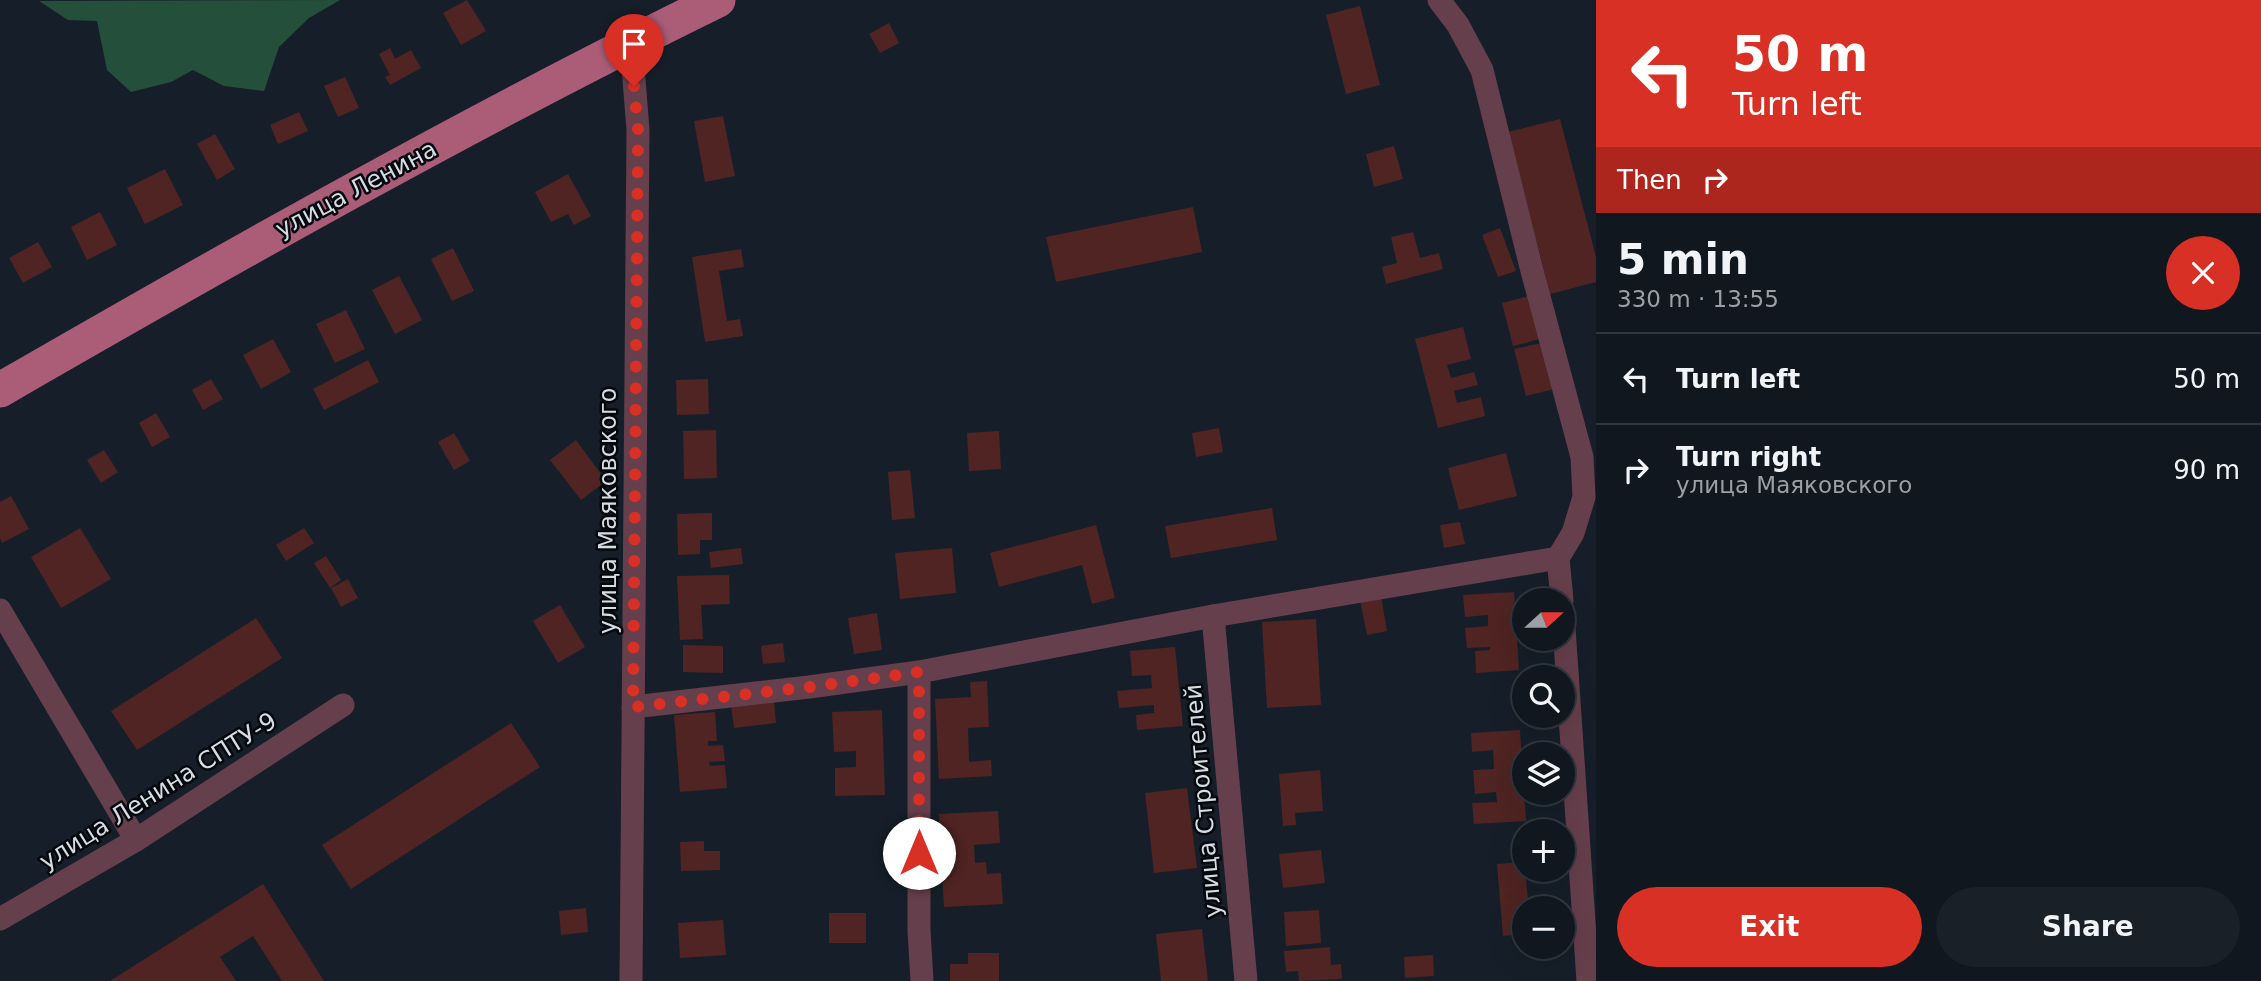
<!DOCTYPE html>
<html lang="en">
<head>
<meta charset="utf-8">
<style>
	:root { --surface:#10171f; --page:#192028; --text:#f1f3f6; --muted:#9c9fa4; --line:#30363d; --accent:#d93025 }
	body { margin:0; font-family:"DejaVu Sans",sans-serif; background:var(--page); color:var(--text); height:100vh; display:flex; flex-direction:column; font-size:26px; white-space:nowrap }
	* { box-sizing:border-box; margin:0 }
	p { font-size:23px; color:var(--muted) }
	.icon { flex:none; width:38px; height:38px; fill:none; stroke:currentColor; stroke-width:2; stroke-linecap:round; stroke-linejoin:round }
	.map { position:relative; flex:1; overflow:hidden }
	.sheet { display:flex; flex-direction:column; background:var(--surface); width:665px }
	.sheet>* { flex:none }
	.top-card { background:#d93025; color:#fff; overflow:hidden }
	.needle { width:46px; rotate:69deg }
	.tools { position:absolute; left:1512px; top:588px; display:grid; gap:14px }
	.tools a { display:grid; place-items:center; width:63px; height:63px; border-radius:50%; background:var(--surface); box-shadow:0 7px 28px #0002,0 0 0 2px var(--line); font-size:35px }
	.pin { position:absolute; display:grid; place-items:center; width:60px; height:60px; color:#fff; margin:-72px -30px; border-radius:50% 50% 50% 0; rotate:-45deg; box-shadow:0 0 7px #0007 }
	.pin .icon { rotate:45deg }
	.me { position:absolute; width:77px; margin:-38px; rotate:0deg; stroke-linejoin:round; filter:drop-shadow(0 0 5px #0008) }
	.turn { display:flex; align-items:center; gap:24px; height:147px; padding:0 21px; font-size:32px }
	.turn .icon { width:91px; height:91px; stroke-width:2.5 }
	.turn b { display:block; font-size:49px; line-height:60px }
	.then { display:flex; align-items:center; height:66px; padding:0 21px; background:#0003; gap:14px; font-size:26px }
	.round { display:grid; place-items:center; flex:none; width:74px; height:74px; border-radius:37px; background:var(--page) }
	.headline { display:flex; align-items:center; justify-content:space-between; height:119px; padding:0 21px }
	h1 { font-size:42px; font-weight:600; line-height:52px }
	.action { display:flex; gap:14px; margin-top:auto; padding:14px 21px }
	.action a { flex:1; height:80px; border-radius:42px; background:var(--accent); color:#fff; font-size:28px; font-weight:600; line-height:80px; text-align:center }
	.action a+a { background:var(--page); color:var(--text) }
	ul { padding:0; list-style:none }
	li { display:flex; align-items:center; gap:21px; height:91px; padding:0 21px; border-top:2px solid var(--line) }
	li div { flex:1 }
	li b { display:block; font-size:26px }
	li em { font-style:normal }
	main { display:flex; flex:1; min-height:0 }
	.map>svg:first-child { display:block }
	.green { fill:#244f3a }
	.building { fill:#4f2423 }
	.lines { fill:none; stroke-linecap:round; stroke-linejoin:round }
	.street { stroke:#653f4b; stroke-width:23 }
	.primary { stroke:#ab5d78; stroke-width:35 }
	.route { stroke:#d93025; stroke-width:12; stroke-dasharray:0 21.6 }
	.labels { text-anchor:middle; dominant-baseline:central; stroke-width:5; stroke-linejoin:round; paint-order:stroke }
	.street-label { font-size:24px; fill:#d5dce3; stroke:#05080d }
</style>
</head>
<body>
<main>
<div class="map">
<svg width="1596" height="981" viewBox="0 0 1596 981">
	<rect width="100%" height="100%" fill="#161f29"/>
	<!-- green -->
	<path class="green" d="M340,0l-31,18 -30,29 -15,44 -40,-5 -31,-16 -22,12 -40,10 -24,-22 -10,-49 -29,-1 -29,-19z"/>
	<!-- building -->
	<g class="building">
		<path d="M467,0l19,31 -25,14 -18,-32z"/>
		<path d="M1360,6l20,79 -34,9 -20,-79z"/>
		<path d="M889,23l10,20 -19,10 -11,-19z"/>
		<path d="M390,48l5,11 16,-9 10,18 -31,17 -5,-8 5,-2 -11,-21z"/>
		<path d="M345,77l14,31 -21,9 -14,-31z"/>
		<path d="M299,112l9,19 -30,13 -8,-19z"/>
		<path d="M723,116l12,60 -30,6 -11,-61z"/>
		<path d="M1560,119l36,138v25l-46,12 -42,-162z"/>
		<path d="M215,134l20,35 -18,11 -20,-36z"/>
		<path d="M1394,146l9,33 -29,8 -8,-33z"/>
		<path d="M165,169l18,36 -38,19 -18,-36z"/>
		<path d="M568,174l23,42 -17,9 -6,-11 -17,8 -16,-30z"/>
		<path d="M1193,207l9,45 -146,30 -10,-45z"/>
		<path d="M100,212l17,33 -30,15 -16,-33z"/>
		<path d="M1500,228l16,43 -18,6 -16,-42z"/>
		<path d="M1413,232l7,26 19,-5 4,16 -57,15 -4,-17 15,-4 -6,-26z"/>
		<path d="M38,242l14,25 -29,16 -14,-25z"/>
		<path d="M453,248l21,43 -22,10 -21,-42z"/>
		<path d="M741,249l3,18 -25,4 8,50 13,-2 3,17 -38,6 -13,-85z"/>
		<path d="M399,276l23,44 -27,14 -23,-44z"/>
		<path d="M1529,296l11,43 -27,7 -11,-43z"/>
		<path d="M346,310l19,39 -30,14 -19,-39z"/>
		<path d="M1463,327l8,32 -24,6 4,13 23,-6 4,13 -24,6 3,12 24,-6 4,19 -47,12 -23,-89z"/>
		<path d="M273,339l18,33 -30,17 -18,-34z"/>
		<path d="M1542,343l12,46 -28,7 -12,-47z"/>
		<path d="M368,360l11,22 -55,28 -11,-21z"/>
		<path d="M211,379l12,20 -20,11 -11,-20z"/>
		<path d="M708,379l1,35 -32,1 -1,-35z"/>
		<path d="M156,413l14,24 -18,10 -13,-24z"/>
		<path d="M1219,428l4,24 -27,5 -4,-24z"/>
		<path d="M716,430l1,48 -33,1 -1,-48z"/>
		<path d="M999,431l2,38 -32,2 -2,-38z"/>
		<path d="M454,433l16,28 -16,9 -16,-28z"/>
		<path d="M576,440l30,41 -25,19 -31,-40z"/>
		<path d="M104,450l14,22 -17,11 -14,-23z"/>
		<path d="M1506,453l11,43 -58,14 -11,-42z"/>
		<path d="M910,470l5,48 -23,2 -4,-48z"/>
		<path d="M11,496l18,33 -27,14 -2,-5v-36z"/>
		<path d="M1272,508l5,32 -106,18 -6,-32z"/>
		<path d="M712,513v27h-12v14l-22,1 -1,-41z"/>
		<path d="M1460,522l5,22 -21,4 -4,-23z"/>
		<path d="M1096,525l19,73 -23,6 -10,-39 -83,22 -9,-34z"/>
		<path d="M80,528l31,51 -50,29 -30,-51z"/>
		<path d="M304,528l10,15 -28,18 -10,-16z"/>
		<path d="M741,548l2,16 -32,4 -2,-16z"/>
		<path d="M952,548l4,45 -56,6 -5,-46z"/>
		<path d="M326,556l15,24 -11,8 -16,-25z"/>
		<path d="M729,575l1,29 -29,1 2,34 -23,1 -3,-64z"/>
		<path d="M348,579l10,19 -17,9 -10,-19z"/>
		<path d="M1514,592l5,78 -43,3 -1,-22 15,-1v-3l-23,1 -2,-20 23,-2v-11l-23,2 -2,-22z"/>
		<path d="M1381,596l6,35 -20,4 -7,-35z"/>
		<path d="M560,605l25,42 -27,16 -25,-42z"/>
		<path d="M877,613l5,37 -28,4 -6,-36z"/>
		<path d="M256,618l26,40 -145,92 -26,-39z"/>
		<path d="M1316,619l5,86 -54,3 -5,-86z"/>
		<path d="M783,643l2,19 -22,2 -2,-18z"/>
		<path d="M683,645l40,1v27l-40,-1z"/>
		<path d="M1175,647l8,79 -46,4 -1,-15 18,-2v-8l-35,3 -2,-17 35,-3 -1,-13 -19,1 -2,-25z"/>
		<path d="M987,681l2,46 -21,1 1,34 22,-2 1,16 -53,3 -4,-80 36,-2 -1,-15z"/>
		<path d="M774,701l2,22 -42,5 -3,-23z"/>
		<path d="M882,710l3,85 -50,1v-28l21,-1v-16l-22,1 -2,-40z"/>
		<path d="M715,712l2,29h-9v5l15,-1 2,16 -16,1 1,4 15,-1 2,23 -47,4 -6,-77z"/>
		<path d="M511,723l29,44 -189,122 -29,-44z"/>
		<path d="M1520,730l6,91 -52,3 -2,-21 25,-1 -1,-10 -21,2 -2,-24 21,-1 -1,-19 -21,2 -1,-19z"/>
		<path d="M1320,770l3,41 -28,2 1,12 -13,1 -4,-52z"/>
		<path d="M1187,788l10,80 -43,5 -9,-80z"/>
		<path d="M998,811l2,32 -26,2 1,18 11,-1 1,12 14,-1 2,31 -59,3 -5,-93z"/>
		<path d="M704,841v10h16v19l-39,1 -1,-29z"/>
		<path d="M1321,850l4,33 -42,5 -4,-34z"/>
		<path d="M1524,862l5,46h-5v26l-21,2 -6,-72z"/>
		<path d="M263,884l61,97h-42l-29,-45 -33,21 16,24h-126z"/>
		<path d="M586,908l2,24 -27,3 -2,-24z"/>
		<path d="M1319,910l2,33 -35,3 -2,-34z"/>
		<rect x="829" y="913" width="37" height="30"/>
		<path d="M723,920l3,35 -46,3 -2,-35z"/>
		<path d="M1202,929l6,52h-47l-5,-47z"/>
		<path d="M1330,947l1,18 10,-1 1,15 -43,2 -1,-10 -12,1 -2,-21z"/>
		<path d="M968,953h31v28h-49v-17h18z"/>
		<path d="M1433,955l1,21 -29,2 -1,-21z"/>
	</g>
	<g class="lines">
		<!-- street -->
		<g class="street">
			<path d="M1558,558l4,42"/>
			<path d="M0,610l136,230"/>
			<path d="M1563,613l25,368"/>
			<path d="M1213,616l33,365"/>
			<path d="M919,672v258l3,51"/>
			<path d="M633,707l176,-20 110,-15 294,-56 345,-58 15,-25 11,-36 -2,-40 -51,-190 -49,-197 -24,-45 -19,-25"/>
			<path d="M0,919l136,-79 207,-135"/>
			<path d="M631,981l7,-851 -7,-88"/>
		</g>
		<!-- primary -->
		<path class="primary" d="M0,390c236,-136 473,-270 718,-390"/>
	</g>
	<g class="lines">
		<!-- route -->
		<path class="route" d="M634,86l4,44 -5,577 176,-20 110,-15v181"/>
	</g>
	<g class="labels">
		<!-- street labels -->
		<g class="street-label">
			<text transform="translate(356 189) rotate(-28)">улица Ленина</text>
			<text transform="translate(608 511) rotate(-90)">улица Маяковского</text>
			<text transform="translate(158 791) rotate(-32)">улица Ленина СПТУ-9</text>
			<text transform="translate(1203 801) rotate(-95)">улица Строителей</text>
		</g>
	</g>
</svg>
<div class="tools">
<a><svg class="needle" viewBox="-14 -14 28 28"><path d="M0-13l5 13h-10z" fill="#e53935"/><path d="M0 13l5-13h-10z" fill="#9c9fa4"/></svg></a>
<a><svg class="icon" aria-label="search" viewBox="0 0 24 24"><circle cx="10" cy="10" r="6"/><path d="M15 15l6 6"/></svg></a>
<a><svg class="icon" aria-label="layers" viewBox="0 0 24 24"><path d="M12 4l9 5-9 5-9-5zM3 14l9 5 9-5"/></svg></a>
<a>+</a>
<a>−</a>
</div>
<div class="pin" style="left:634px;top:86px;background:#d93025"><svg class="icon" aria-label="arrive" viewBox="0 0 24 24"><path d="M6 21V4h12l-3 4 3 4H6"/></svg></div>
<svg class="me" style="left:919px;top:853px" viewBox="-20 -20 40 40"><circle r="19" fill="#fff"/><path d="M0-13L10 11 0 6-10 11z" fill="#d93025"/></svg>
</div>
<section class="sheet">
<div class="top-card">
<div class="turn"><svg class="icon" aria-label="left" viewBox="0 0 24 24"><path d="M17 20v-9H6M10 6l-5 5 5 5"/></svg><div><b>50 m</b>Turn left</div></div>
<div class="then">Then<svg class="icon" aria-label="right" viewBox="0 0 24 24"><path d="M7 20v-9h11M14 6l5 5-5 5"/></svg></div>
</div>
<div class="headline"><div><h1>5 min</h1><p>330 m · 13:55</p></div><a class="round" style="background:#d93025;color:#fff"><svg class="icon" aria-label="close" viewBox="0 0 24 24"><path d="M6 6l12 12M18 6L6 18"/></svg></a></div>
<ul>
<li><svg class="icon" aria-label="left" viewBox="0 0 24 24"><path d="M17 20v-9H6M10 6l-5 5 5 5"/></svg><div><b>Turn left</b></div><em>50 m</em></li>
<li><svg class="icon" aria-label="right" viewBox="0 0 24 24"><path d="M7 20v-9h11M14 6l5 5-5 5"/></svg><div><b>Turn right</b><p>улица Маяковского</p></div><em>90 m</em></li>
</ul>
<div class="action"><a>Exit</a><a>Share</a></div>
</section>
</main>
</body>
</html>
